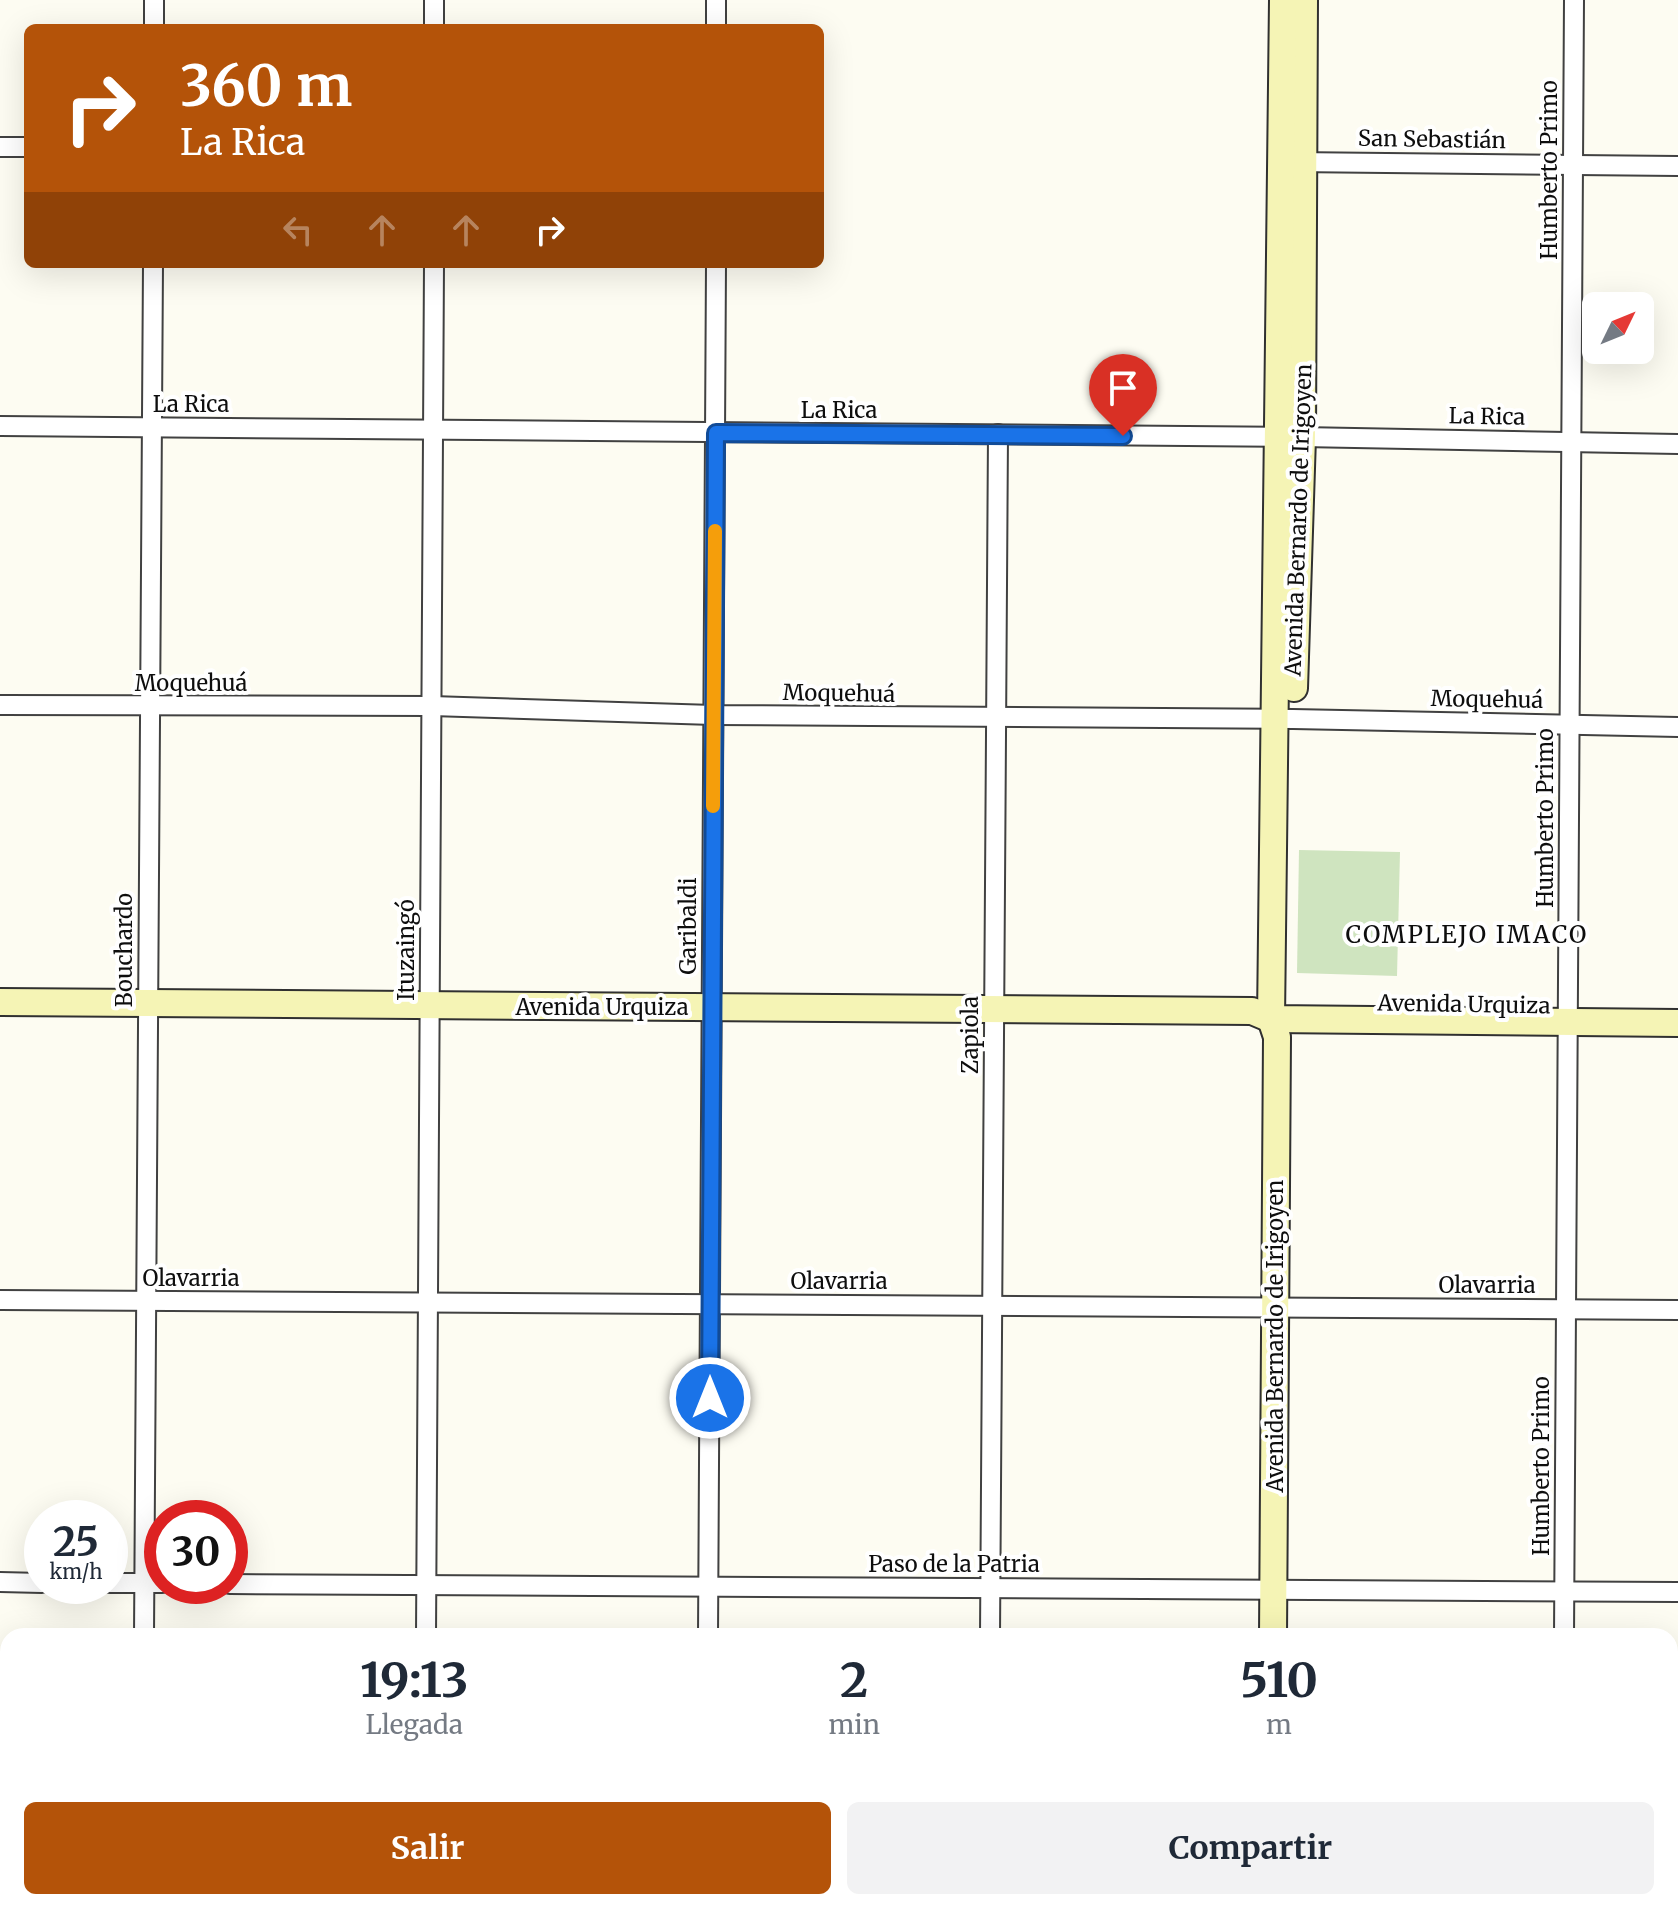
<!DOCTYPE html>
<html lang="es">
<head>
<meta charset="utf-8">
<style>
	:root { --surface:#fff; --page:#f2f2f3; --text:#1f2937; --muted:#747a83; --accent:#b45309 }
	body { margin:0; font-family:Merriweather,serif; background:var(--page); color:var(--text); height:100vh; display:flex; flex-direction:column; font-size:30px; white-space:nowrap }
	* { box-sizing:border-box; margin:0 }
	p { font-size:26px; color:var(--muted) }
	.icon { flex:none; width:44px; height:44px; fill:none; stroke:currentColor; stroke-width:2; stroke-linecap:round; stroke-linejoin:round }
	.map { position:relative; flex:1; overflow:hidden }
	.drawer { position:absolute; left:0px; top:1628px; width:1678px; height:282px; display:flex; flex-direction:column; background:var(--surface); border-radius:24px 24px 0 0; box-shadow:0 8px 32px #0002 }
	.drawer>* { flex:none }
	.top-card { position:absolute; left:24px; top:24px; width:800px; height:244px; border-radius:12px; box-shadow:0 8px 32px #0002; background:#b45309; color:#fff; overflow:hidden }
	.needle { width:52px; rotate:47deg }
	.buttons { position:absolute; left:1582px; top:292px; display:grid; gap:16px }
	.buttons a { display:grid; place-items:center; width:72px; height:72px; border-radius:12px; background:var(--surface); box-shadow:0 8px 32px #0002; font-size:40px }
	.speed { position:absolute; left:24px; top:1500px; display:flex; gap:16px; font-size:40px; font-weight:700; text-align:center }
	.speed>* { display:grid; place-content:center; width:104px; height:104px; border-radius:50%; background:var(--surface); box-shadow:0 8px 32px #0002; line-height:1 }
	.speed small { font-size:20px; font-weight:400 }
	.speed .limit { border:12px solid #d22; background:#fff; color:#111 }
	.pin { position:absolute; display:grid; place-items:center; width:68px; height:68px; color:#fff; margin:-82px -34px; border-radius:50% 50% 50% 0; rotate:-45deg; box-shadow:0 0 8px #0007 }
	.pin .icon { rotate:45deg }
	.me { position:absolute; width:88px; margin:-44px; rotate:0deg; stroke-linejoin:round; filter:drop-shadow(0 0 6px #0008) }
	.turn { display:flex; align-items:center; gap:28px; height:168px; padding:0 24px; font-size:36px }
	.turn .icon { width:104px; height:104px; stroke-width:2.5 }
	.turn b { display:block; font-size:56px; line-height:68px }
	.lanes { display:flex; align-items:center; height:76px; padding:0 24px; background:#0003; justify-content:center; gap:40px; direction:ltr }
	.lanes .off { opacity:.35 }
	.eta { display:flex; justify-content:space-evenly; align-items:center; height:136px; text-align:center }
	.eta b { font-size:48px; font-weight:700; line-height:56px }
	.action { display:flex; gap:16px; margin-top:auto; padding:16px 24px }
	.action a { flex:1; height:92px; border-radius:12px; background:var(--accent); color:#fff; font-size:32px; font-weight:700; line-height:92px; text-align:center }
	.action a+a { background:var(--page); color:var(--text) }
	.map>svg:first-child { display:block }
	.green { fill:#cfe4bf }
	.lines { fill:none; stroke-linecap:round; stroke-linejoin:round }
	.minor-casing { stroke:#414141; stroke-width:22 }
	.secondary-casing { stroke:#303030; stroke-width:30 }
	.minor { stroke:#fff; stroke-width:18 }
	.secondary { stroke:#f5f4b5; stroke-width:26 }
	.route-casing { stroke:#114b97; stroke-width:20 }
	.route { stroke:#1a73e8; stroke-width:14 }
	.slow { stroke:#f59e0b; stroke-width:14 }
	.labels { text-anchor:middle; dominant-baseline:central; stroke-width:8; stroke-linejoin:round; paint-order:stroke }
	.street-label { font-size:22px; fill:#0e0e0e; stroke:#fff }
	.neighbourhood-label { font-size:24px; letter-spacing:2px; fill:#0e0e0e; stroke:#fff }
</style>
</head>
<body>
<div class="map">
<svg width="1678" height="1909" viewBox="0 0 1678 1909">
	<rect width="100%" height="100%" fill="#fdfcf2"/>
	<!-- green -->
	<path class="green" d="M1299,850l101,2 -3,124 -100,-3z"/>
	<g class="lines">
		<!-- minor casing -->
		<g class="minor-casing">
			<g id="minor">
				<path d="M154,0v28"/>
				<path d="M434,0v28"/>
				<path d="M716,28v-28"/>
				<path d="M0,147h28"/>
				<path d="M1293,162l385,4"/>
				<path d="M0,426l1302,11 376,7"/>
				<path d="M0,705l432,1 281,9 580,4 385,8"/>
				<path d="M0,1300l1678,10"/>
				<path d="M0,1582l42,1"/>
				<path d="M110,1583h52"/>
				<path d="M230,1584l1448,8"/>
				<path d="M144,1636l9,-1372"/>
				<path d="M426,1636l8,-1372"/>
				<path d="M708,1636l8,-1372"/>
				<path d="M990,1636l8,-1202"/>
				<path d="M1564,1636l10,-1636"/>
				<path d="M0,1866h8"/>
				<path d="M1670,1875h8"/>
				<path d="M142,1909v-7"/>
				<path d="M424,1909v-7"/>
				<path d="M707,1909v-7"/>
				<path d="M989,1909v-7"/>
				<path d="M1563,1909v-7"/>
			</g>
		</g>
		<!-- secondary casing -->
		<g class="secondary-casing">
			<g id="secondary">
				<path d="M1294,688l8,-251 2,-437"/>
				<path d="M0,1002l1252,9 19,8 407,4"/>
				<path d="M1273,1636l4,-599 -6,-18 12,-1019"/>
				<path d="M1271,1909v-7"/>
			</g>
		</g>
		<!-- minor -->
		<use href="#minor" class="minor"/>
		<!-- secondary -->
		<use href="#secondary" class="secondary"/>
	</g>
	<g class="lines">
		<!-- route casing -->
		<g class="route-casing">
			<path id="route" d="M710,1398l6,-965 407,3"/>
		</g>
		<!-- route -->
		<use href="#route" class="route"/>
		<!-- slow -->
		<path class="slow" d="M713,806l2,-275"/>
	</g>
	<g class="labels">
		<!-- street labels -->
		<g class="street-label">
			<text transform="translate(1432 139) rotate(1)">San Sebastián</text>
			<text transform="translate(1549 170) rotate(-90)">Humberto Primo</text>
			<text x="191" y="404">La Rica</text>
			<text x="839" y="410">La Rica</text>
			<text transform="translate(1487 416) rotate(1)">La Rica</text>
			<text transform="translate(1298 520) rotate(-88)">Avenida Bernardo de Irigoyen</text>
			<text x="191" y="683">Moquehuá</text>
			<text transform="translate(839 693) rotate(1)">Moquehuá</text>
			<text transform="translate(1487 699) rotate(1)">Moquehuá</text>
			<text transform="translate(1545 818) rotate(-90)">Humberto Primo</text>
			<text transform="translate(688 926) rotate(-90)">Garibaldi</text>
			<text transform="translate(124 950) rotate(-90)">Bouchardo</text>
			<text transform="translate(406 950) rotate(-90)">Ituzaingó</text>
			<text transform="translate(1464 1004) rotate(1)">Avenida Urquiza</text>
			<text x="602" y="1007">Avenida Urquiza</text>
			<text transform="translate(970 1035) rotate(-90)">Zapiola</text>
			<text x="191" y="1278">Olavarria</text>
			<text x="839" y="1281">Olavarria</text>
			<text x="1487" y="1285">Olavarria</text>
			<text transform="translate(1275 1336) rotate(-90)">Avenida Bernardo de Irigoyen</text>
			<text transform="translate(1541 1466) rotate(-90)">Humberto Primo</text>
			<text x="954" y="1564">Paso de la Patria</text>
		</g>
		<!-- neighbourhood labels -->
		<g class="neighbourhood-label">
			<text x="1467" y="934">COMPLEJO IMACO</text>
		</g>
	</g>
</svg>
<div class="buttons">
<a><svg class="needle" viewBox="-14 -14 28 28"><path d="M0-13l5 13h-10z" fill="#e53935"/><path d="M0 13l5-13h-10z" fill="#747a83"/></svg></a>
</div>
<div class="speed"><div>25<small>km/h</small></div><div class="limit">30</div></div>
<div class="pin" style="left:1123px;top:436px;background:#d93025"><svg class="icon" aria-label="arrive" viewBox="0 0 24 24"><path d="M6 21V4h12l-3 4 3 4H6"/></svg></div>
<svg class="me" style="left:710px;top:1398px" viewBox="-20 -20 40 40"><circle r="17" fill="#1a73e8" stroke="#fff" stroke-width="3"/><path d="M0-11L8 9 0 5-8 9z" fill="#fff"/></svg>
<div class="top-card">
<div class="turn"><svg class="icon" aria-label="right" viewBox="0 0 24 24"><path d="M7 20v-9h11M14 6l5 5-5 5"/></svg><div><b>360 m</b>La Rica</div></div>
<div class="lanes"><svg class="icon off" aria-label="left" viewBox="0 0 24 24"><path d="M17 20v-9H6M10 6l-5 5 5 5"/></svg><svg class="icon off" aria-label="ahead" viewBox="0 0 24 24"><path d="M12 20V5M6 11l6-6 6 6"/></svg><svg class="icon off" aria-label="ahead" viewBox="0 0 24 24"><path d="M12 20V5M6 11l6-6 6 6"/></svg><svg class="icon" aria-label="right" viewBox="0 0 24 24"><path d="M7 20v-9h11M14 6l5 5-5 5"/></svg></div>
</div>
<section class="drawer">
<div class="eta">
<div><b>19:13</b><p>Llegada</p></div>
<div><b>2</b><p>min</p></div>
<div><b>510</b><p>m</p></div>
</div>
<div class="action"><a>Salir</a><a>Compartir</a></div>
</section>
</div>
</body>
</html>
